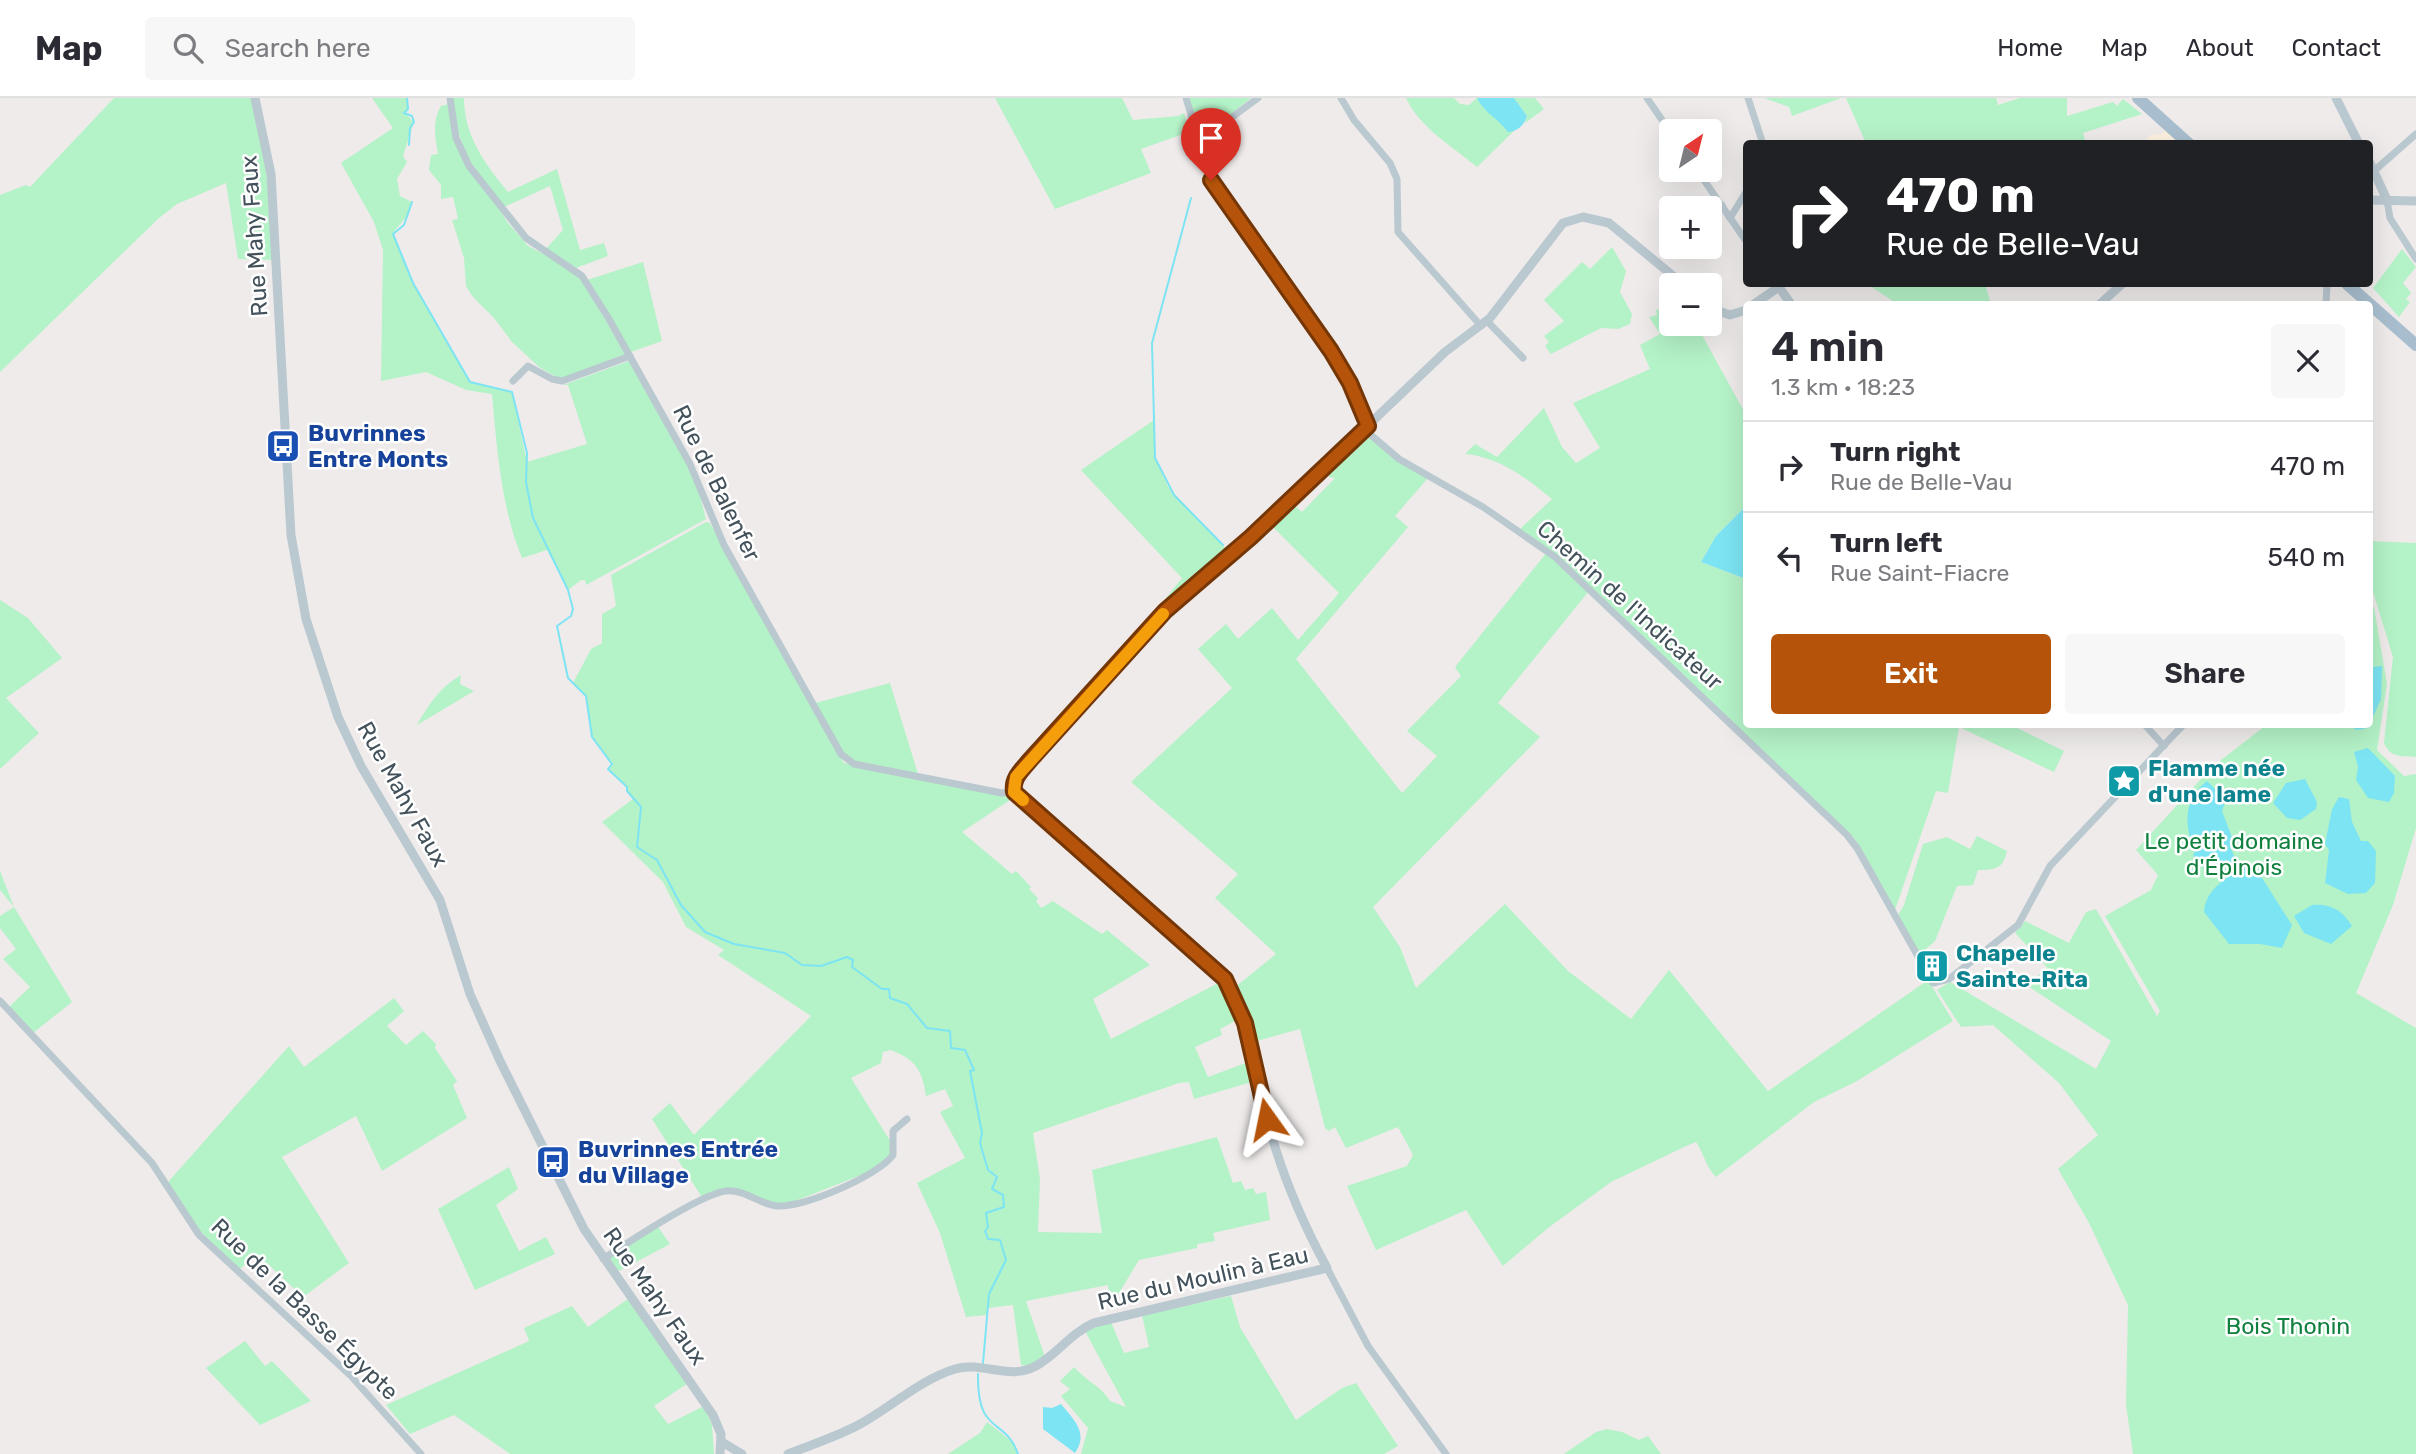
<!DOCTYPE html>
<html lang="en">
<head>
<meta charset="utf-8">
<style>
	:root { --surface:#fff; --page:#f7f7f7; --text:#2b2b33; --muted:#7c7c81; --line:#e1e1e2; --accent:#b45309 }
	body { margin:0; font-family:Rubik,sans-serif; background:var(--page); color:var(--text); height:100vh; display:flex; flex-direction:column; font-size:26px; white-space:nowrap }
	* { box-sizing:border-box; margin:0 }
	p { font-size:23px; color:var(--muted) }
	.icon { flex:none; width:38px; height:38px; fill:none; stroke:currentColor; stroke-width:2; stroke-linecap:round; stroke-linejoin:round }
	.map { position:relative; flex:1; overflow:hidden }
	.drawer { position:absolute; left:1743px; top:203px; width:630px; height:427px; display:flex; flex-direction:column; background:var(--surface); border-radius:7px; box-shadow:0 7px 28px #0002 }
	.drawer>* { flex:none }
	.hud { position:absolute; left:1743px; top:42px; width:630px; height:147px; border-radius:7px; box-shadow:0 7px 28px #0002; background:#202124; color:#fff; overflow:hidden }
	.needle { width:46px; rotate:35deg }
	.buttons { position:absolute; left:1659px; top:21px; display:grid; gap:14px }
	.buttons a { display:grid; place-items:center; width:63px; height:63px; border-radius:7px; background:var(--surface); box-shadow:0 7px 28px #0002; font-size:35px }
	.pin { position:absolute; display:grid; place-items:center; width:60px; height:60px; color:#fff; margin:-72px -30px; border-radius:50% 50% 50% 0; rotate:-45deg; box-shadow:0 0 7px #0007 }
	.pin .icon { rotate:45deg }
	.me { position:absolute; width:77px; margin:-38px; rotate:348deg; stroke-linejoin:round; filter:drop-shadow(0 0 5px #0008) }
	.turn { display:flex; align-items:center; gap:24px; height:147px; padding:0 28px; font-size:32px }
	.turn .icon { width:91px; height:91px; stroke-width:2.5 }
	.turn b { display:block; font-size:49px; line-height:60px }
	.round { display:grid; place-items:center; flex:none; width:74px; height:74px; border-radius:7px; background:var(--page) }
	.overview { display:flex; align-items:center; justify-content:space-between; height:119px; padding:0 28px }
	h1 { font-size:42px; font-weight:600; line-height:52px }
	.primary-button { display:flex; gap:14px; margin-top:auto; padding:14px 28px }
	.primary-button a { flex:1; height:80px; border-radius:7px; background:var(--accent); color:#fff; font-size:28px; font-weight:600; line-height:80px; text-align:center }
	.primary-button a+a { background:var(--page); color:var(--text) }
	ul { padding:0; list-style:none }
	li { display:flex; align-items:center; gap:21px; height:91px; padding:0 28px; border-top:2px solid var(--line) }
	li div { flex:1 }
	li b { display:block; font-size:26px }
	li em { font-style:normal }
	header { display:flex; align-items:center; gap:42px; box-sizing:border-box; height:98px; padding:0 35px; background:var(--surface); border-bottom:2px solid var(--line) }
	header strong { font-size:33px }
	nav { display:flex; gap:38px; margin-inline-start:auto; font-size:24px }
	.search { width:490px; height:63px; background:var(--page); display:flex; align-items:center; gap:18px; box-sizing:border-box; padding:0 24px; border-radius:7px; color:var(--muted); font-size:26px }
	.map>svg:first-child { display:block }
	.commercial { fill:#fdf2e0 }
	.green { fill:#b4f2c7 }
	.water { fill:#7de4f3 }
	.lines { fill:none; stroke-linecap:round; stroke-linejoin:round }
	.stream { stroke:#7de4f3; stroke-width:2 }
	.minor { stroke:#bac8d0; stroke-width:7 }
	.tertiary { stroke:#bac8d0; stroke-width:9 }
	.primary { stroke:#a8bece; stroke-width:12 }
	.route-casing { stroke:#753606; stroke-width:18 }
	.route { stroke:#b45309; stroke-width:12 }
	.slow { stroke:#f59e0b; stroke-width:12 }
	.labels { text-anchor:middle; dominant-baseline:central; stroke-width:5; stroke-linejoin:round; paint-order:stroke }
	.street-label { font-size:23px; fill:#42515a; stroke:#fff }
	.transit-label { font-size:23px; font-weight:bold; fill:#164399; stroke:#fff; text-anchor:start }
	.culture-label { font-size:23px; font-weight:bold; fill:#0d838f; stroke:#fff; text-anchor:start }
	.park-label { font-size:23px; fill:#0f803e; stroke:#fff }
</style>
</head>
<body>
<header>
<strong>Map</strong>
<div class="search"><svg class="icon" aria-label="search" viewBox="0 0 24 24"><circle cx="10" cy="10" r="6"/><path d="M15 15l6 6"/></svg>Search here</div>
<nav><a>Home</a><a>Map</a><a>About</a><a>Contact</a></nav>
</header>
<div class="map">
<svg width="2416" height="1356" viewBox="0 0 2416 1356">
	<rect width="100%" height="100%" fill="#efebeb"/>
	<!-- commercial -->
	<path class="commercial" d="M2166,32l16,14h-39l7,-9 12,-1z"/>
	<!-- green -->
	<g class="green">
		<path d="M114,0h141l13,74 4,88 -34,-1 -12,-76 -49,21 -18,14 -159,154v-177l26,-10 4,2z"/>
		<path d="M372,0h35l1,11 -3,4 9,9 -11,34 4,6 -10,17 3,17 12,6c-1,14 -13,21 -19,32l20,49 57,99 42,10 15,70 60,-18 -19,-59h-5l66,-24 67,120 10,38 -120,66 -1,-5h-4l-13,10 -21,-40 -25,8c-21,-51 -25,-109 -30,-164l-26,-4 -40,-18 -45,9 2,-131 -9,-28 -33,-59 52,-35z"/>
		<path d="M452,0h12c0,38 21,66 44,94l49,-23 23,81 24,-7 4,13 -32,12 -31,-18 18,-20 -13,-44 -46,21c-33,-42 -45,-55 -52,-109z"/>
		<path d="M995,0h127l11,22 45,-4 6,-3 5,19 -48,17 10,24 -96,36z"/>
		<path d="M1189,0h62l-50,39z"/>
		<path d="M1406,0h48l6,6 9,1 8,-7c8,15 21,20 31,33h6l-37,36c-24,-20 -58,-40 -71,-69z"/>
		<path d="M1514,0h21l9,11 -19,14 2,-7z"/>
		<path d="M1764,0h77l-49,18 -3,-9z"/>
		<path d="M1846,0h150l2,7 22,-7h47v18l46,-14 4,4 6,-7 19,15 -59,19 3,10h-226l5,-2z"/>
		<path d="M449,6l5,34 54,85 20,23 43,22 14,16 40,70 -59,23h-10l-17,-10 -27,-25 -18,-24 -21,-21 -7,-11 -2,-28 -12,-38 6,-1 -5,-22 -12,2v-14l-12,-15 2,-15 7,-1c-3,-17 -6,-33 3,-48z"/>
		<path d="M1612,149l14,24 -6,21 12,22 -2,10 -12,5 -17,-1 -50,26 -6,-8 4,-4 -5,-6 20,-15 -20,-21 38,-38 8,7z"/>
		<path d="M2402,151l14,18 -13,16 8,10 -5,6 4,3 -11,15 -26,-29z"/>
		<path d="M643,164l19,79 -31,11 -44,-72z"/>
		<path d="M1867,186h118l6,20 -95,-1z"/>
		<path d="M1671,210v16h25l50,91v91l-30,30 -15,26 45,17v145l265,1 53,26 -10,21 -95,-45 -11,66 -12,-2 -41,119 -40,-71 -335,-310 32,-30c-26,-21 -52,-42 -87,-45l10,-10 22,13 47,-49 18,39 14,16 24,-15 -27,-45 77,-34 -10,-24 20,-11 -11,-17 8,-2 -1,-5z"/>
		<path d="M1154,322l1,38 13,29 61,65 -58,50 -5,-4 16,-20 -101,-108z"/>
		<path d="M1366,338l62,42 -33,38 13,11 -112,132 106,134 35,-37 -30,-25 54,-55 -6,-9 92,-115 42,39 -91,112 42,34 -167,170 27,40 16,41 89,-84 63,67 63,48 38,-49 99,121 160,-111 25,41 -96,60 -43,21 -98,75c-10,-10 -12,-23 -20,-35l-12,5 -73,35 -63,46 -45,38 -37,-56 -90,40 -29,-64 60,-20 6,-11 -15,-28 -52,21 -11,-21 -6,4 -4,-3 -25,-99 -47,13 -19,-54 42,-34 -61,-56 23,-24 -107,-92 101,-94 -34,-39 28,-25 12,15 34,-31 26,32 41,-47 -68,-68 22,-21 9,8 33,-34 -6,-1 -2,-6z"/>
		<path d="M706,424l4,1 134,240 169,35 -51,34 50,42 4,-3 15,16 -2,2 9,9 -2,3 5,7 12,-7 49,33 5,-4 43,35 -57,34 18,40 111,-58 17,38 -19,10 2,6 -27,12 13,30 43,-16 4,20 -61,18 -5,-17 -10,1 -146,50 7,46 -2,53 64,1 -10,-63 125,-33 16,46 8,-2 4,9 8,-2 3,6 10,-2 4,28 -57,13 2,8 -18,3v4l-58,12 -29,48 -2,-23 -82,16 19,56 -17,9 -7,-1 -8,-60 -25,3 -1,7 -21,2 -26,-84 -23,-50 48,-25 -25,-46 13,-6 -8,-17 -19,7c-4,-26 -10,-36 -35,-46l-8,2 -2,11 -30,15 41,66 -1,11 -25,18 -76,30h-21l-31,-13 -35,9 -51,-80 18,-16 24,32 117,-119 -93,-61 6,-5 -38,-23 -23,-45 -61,-60 31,-23 -6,-8v-4l-19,-18 3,-6 -19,-26 -6,-41 -13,-13 18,-34 11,-6v-29l14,-8 -5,-31z"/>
		<path d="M2370,443l46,2v214c-14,-1 -26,1 -32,-14l9,-86 -23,-75z"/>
		<path d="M0,502l28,18 34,40 -56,40 33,35 -39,36z"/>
		<path d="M2374,509l13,77 -10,66 27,26 12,-2v54l-23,77 -37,88 60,35v426h-283l-7,-49 2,-100 -39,-82 -31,-54 40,-34 -39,-52 -66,-58 -32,2 -24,-37 13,-8 146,87 15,-28 -83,-55 19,-19 -32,-34 10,-12 44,22 17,-31 10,-3 61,107 3,-5 -55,-95 46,-26 7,-15 -22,-25 76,-83 53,-41 105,-2v-116z"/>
		<path d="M461,577l-1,9 14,7 -57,34c12,-21 23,-38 44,-50z"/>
		<path d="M890,585l28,91 -63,-13 -11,-7 -29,-51z"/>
		<path d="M1977,738l30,15c-4,18 -12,19 -29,19l-5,15 -16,1 -22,55 -15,13 -22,-39 6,-10 19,-61 24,-7 23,12z"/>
		<path d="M0,773l14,36 58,95 -39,31 -24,-26 21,-20 -27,-28 13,-10 -16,-21v-12l14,-9 -14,-17z"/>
		<path d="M394,900l10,13 -17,15 19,19 17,-14 13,13 -1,4 22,33 -4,4 14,33 -85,53 -26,-55 -74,41 67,106 -46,34 -46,-43 -18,16 -44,-44 -27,-44 121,-136 15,21z"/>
		<path d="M509,1069l9,22 -22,16 23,46 27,-14 9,17 -80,36 -37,-81z"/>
		<path d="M658,1129l12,17 -53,28 -8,-11 1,-5z"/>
		<path d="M1231,1198l9,31 56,93 46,-32 14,-5 42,63 -14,8h-303l7,-26 -27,-32 9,-7 -10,-8 14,-14c12,14 27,19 36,34l16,6 -41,-76 26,-9 13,31 25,-6 -7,-32z"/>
		<path d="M628,1201l60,84 -34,23 14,18 36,-18 8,19 2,29h-204l-56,-39 -44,19 -24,-29 141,-63 2,-2 -5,-12 48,-22 16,21z"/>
		<path d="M245,1243l20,25 7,-5 39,40 -51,24 -54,-57z"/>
		<path d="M987,1324l27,21 4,11h-70l32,-21z"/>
		<path d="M1607,1331l15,3 17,8 9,-4 13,18h-97l32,-22z"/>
	</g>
	<!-- water -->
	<g class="water">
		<path d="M1477,0h37l13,18c-3,9 -9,15 -19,16 -10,-14 -24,-19 -31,-34z"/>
		<path d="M1746,408v73l-45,-17 15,-26z"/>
		<path d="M2370,566l3,3 9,-1 -1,33 -13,29 -12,2 -5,-5 19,-1z"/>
		<path d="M2368,650l27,28 -1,17 -5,9 -21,-4 -12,-18 2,-13 -4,-15z"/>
		<path d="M2305,681l12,23 -1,7 -16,11 -13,-2 -14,-15 13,-20z"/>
		<path d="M2207,683l19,19 -4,11 10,26 -2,10 6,13 -15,8 -7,-4 -3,8 -7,-4 -11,-13 2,-4c-11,-25 -12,-52 12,-70z"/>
		<path d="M2339,699l10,2 3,23 9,19h7l8,10 -1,32 -9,10 -18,1 -23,-11 4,-33 -4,-6 7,-35z"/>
		<path d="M2245,768l17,12 30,47 -10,23 -22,-4h-31l-25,-32c2,-24 22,-33 41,-46z"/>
		<path d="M2312,807c19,-2 31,6 40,21l-21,18 -27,-11 -10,-17z"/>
		<path d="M1061,1306c13,16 28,29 14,49l-32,-24v-22l9,1z"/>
	</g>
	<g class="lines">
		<!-- stream -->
		<g class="stream">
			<path d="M407,0l1,11 -4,4 8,3 2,6 -4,6 -1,17"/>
			<path d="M1191,100l-39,145 3,115 19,37 49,50"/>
			<path d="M412,104l-8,23 -11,9 20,49 57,99 42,10 15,61 -1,29 7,36 35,72 5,19 -2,7 -14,10 11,52 18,18 6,41 20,27 -4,5 19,18v4l14,16 -4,40 20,13 24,45 24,27 29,12 51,9 17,12 19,1 26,-9 6,3 -1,7 30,22h7l1,9 17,6 20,24 23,3 1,17 14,2 9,20 -4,1 12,62 -2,10 8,27 9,7 -5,12 11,6 1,12 -18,6 2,14 -3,4 3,8 12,1 6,20 -17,34 -6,69"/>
			<path d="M978,1276c-1,63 27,42 40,80"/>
		</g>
		<!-- minor -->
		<g class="minor">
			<path d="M450,0l6,40 13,28 57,72 56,38 27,43 81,145 34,81 117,209 13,10 148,29 12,-1"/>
			<path d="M1186,0l25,82 120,171 19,32 21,52 28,24 84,48 72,50 292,278 10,13 76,135 16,-4 69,-54 32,-59 134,-142"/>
			<path d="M1341,0l13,22 36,43 7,16 1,53 83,94"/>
			<path d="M1647,0l24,35"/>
			<path d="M1748,0l15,46"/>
			<path d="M1197,45l61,-45"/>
			<path d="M1697,72l49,71"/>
			<path d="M2374,73l42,-37"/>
			<path d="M2387,102l3,18 26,41"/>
			<path d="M1710,114l12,-7"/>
			<path d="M1730,120l16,-26"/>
			<path d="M2326,206l1,-20"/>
			<path d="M1487,223l36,37"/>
			<path d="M513,283l15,-15 24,13 10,2 68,-25"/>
			<path d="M2144,626l20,22"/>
			<path d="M0,903l152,162 47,72 152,141 70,78"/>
			<path d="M603,1161c24,-16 98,-65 123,-68 18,-2 33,13 51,15 26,2 101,-30 116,-51v-24l14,-12"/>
			<path d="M1327,1170l41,78 78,108"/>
		</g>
		<!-- tertiary -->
		<g class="tertiary">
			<path d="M255,0l16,76 20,361 15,84 32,98 23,49 79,134 30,94 30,67 84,168 129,186 8,19 -1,20"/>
			<path d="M2336,0l23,46"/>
			<path d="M2370,65l17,37"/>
			<path d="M2370,102l46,1"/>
			<path d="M1754,206l25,-17 12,17"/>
			<path d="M2100,206l22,-20"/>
			<path d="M1710,210l20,7 16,-5"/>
			<path d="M722,1344l20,12"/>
			<path d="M788,1356c25,-10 51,-18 74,-31 30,-17 60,-44 93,-54 25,-8 54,11 79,-2 22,-11 36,-34 60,-44l233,-55c-20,-37 -38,-77 -51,-118 -17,-54 -19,-140 -60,-181l-202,-177 -1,-10 152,-171 86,-74 194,-185 45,-34 73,-95 20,-6 26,6 75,62"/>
		</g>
		<!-- primary -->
		<g class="primary">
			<path d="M2138,0l51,46"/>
			<path d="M2347,186l69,61"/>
		</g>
	</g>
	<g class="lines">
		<!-- route casing -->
		<g class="route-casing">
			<path id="route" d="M1211,82l120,171 19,32 18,43 -117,111 -86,74 -135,149c-9,11 -18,18 -16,32l211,187 20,44 22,96"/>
		</g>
		<!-- route -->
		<use href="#route" class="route"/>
		<!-- slow -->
		<path class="slow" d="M1023,702l-9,-8 2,-15 147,-163"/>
	</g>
	<!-- icons -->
	<defs>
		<g id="bus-square" transform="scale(1.75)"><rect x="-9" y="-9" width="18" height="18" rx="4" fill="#1a4fb4" stroke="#fff"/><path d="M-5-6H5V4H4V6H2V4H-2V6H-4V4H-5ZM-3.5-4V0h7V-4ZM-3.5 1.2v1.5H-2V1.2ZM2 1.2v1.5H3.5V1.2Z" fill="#fff"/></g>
		<g id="sight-square" transform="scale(1.75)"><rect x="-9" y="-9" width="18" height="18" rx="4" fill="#0f9aa8" stroke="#fff"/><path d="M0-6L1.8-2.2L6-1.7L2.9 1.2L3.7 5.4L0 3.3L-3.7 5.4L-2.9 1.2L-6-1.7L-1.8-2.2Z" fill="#fff"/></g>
		<g id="building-square" transform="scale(1.75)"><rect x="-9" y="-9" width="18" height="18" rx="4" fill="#0f9aa8" stroke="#fff"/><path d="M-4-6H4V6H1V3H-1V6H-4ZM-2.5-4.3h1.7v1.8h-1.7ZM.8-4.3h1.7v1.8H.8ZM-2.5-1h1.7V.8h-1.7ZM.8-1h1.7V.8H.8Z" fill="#fff"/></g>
	</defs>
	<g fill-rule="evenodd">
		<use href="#bus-square" x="283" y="348"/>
		<use href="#sight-square" x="2124" y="683"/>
		<use href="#building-square" x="1932" y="868"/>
		<use href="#bus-square" x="553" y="1064"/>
	</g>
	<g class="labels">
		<!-- street labels -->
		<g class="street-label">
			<text transform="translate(254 138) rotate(-94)">Rue Mahy Faux</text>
			<text transform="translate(717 385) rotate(64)">Rue de Balenfer</text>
			<text transform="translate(1630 507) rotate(42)">Chemin de l'Indicateur</text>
			<text transform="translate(403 696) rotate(61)">Rue Mahy Faux</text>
			<text transform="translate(1203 1180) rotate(-13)">Rue du Moulin à Eau</text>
			<text transform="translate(655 1198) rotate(55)">Rue Mahy Faux</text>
			<text transform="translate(305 1211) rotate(44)">Rue de la Basse Égypte</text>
		</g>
		<!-- transit labels -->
		<g class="transit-label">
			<text x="308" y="335">Buvrinnes<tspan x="308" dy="26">Entre Monts</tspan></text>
			<text x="578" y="1051">Buvrinnes Entrée<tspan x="578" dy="26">du Village</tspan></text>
		</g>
		<!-- culture labels -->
		<g class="culture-label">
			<text x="2148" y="670">Flamme née<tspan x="2148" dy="26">d'une lame</tspan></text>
			<text x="1956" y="855">Chapelle<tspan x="1956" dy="26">Sainte-Rita</tspan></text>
		</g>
		<!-- park labels -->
		<g class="park-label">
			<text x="2234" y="743">Le petit domaine<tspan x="2234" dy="26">d'Épinois</tspan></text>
			<text x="2288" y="1228">Bois Thonin</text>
		</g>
	</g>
</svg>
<div class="buttons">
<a><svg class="needle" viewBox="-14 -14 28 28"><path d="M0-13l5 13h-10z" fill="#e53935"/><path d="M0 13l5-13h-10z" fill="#7c7c81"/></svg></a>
<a>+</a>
<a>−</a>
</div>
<div class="pin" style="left:1211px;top:82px;background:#d93025"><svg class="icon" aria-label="arrive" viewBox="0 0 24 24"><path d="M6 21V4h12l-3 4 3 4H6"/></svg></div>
<svg class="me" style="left:1267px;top:1021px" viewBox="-20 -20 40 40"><path d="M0-17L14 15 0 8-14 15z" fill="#b45309" stroke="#fff" stroke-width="4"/></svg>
<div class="hud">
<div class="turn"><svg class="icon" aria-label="right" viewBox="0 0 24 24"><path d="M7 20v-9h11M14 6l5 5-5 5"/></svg><div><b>470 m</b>Rue de Belle-Vau</div></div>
</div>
<section class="drawer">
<div class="overview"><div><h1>4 min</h1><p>1.3 km · 18:23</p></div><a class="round"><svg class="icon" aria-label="close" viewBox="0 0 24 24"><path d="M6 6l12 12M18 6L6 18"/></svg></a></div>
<ul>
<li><svg class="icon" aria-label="right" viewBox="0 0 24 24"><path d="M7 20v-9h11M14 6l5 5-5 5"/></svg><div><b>Turn right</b><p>Rue de Belle-Vau</p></div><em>470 m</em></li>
<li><svg class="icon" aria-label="left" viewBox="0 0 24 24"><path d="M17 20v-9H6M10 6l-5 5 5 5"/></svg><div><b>Turn left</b><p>Rue Saint-Fiacre</p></div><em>540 m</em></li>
</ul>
<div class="primary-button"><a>Exit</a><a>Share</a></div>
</section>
</div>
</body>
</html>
